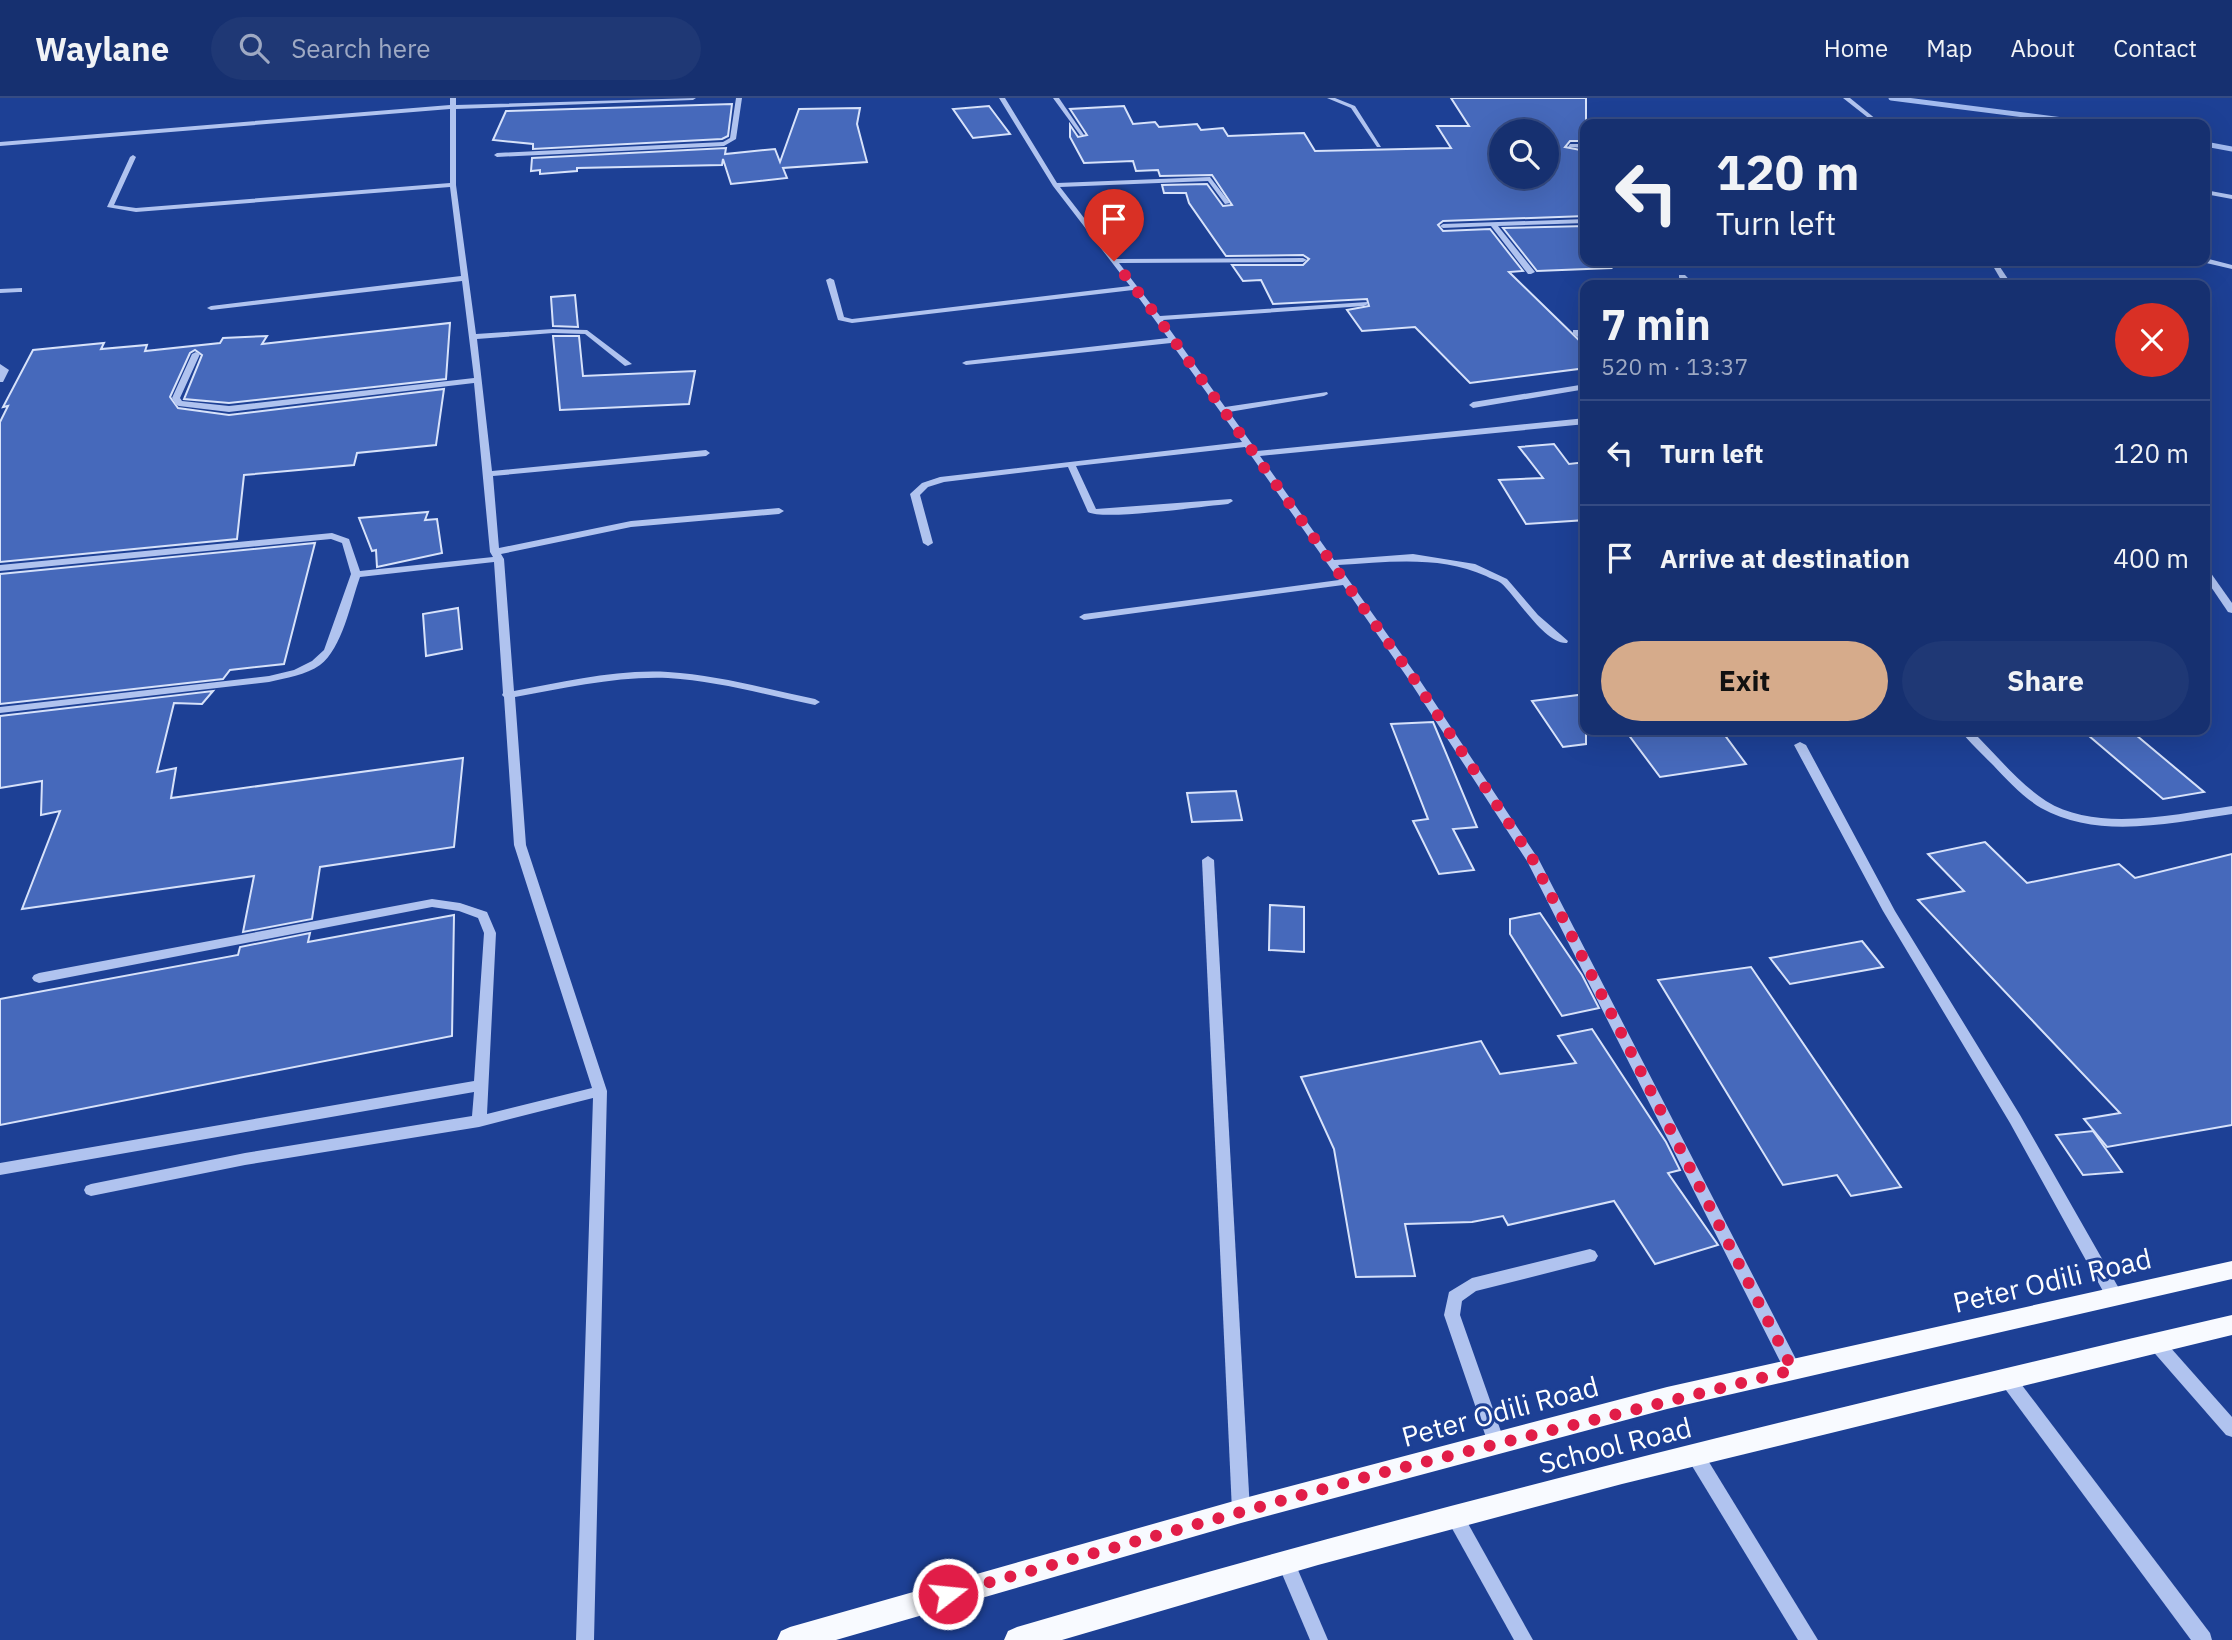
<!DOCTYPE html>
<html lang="en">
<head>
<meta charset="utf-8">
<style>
	:root { --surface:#163070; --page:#1f3875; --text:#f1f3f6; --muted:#9ea9c3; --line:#354b83; --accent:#d6ab8b }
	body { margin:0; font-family:"IBM Plex Sans",sans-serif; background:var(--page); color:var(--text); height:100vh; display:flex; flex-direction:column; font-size:26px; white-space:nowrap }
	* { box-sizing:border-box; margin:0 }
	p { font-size:23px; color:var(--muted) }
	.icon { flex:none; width:38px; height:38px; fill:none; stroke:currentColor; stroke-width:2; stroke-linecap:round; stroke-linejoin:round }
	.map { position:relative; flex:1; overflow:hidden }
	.details { position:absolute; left:1580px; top:182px; width:630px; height:455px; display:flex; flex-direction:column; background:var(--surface); border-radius:14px; box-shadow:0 7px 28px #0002,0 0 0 2px var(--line) }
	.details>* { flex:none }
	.top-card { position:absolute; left:1580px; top:21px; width:630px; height:147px; border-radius:14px; box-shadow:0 7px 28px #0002,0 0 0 2px var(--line); background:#163070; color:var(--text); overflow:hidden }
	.controls { position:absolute; left:1489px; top:21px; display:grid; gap:14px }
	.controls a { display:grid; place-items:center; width:70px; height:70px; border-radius:50%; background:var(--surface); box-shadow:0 7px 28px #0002,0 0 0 2px var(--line); font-size:35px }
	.pin { position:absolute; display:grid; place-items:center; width:60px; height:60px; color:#fff; margin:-72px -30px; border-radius:50% 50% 50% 0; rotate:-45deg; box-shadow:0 0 7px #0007 }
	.pin .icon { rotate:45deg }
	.me { position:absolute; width:77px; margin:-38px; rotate:74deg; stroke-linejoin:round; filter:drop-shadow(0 0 5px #0008) }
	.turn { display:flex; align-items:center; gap:24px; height:147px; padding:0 21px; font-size:32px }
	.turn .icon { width:91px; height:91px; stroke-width:2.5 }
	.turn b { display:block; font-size:49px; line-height:60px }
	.round { display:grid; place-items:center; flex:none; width:74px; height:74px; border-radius:37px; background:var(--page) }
	.summary { display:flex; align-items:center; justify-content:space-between; height:119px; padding:0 21px }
	h1 { font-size:42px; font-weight:800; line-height:52px }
	.cta { display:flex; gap:14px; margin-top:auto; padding:14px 21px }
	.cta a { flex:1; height:80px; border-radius:42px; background:var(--accent); color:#111; font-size:28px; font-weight:800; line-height:80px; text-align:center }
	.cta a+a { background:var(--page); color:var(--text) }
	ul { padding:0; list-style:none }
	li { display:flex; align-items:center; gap:21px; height:105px; padding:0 21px; border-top:2px solid var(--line) }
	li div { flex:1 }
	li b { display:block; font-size:26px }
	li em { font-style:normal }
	header { display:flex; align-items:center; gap:42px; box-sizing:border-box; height:98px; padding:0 35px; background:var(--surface); border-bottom:2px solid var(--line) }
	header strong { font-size:33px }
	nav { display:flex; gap:38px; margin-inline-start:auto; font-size:24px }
	.search { width:490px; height:63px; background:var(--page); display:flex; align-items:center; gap:18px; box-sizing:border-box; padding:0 24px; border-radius:38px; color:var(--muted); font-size:26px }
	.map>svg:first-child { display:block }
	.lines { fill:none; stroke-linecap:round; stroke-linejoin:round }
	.stream { stroke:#a4bcf0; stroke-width:5 }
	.building { fill:#4669bb; stroke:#d7e2fa; stroke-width:2; fill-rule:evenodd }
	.minor { fill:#b0c3ef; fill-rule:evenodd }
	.major { fill:#f8faff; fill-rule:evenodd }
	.route { stroke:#e11d48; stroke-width:12; stroke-dasharray:0 21.6 }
	.labels { text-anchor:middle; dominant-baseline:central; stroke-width:6; stroke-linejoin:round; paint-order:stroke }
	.near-street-label { font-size:28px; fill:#fff; stroke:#1d4095 }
</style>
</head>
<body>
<header>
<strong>Waylane</strong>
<div class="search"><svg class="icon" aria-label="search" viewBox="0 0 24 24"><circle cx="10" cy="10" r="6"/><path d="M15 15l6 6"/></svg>Search here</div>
<nav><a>Home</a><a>Map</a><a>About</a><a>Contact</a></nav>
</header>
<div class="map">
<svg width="2232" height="1542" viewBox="0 0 2232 1542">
	<rect width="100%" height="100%" fill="#1d4095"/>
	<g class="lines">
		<!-- stream -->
		<g class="stream">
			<path d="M1891,0l203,26"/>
			<path d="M2205,46l27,5"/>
		</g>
	</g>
	<!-- building -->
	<g class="building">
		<path d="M1451,0h135v43h-16l-5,6 21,4v65l-143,5 -5,4 5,6 47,-2 33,42 -14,1 77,75v21l-116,15 -55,-56 -53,4 -15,-21 22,-4 -2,-7 -94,5 -12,-24 -18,1 -11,-16h71l6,-6 -6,-4 -77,1 -37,-53 -3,-10h-22l-2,-8 45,-1 16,22 9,-1 -20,-30 -52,1 -2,-6 -22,1 -3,-10 -49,2 -14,-26v-12l8,12 9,-2 -17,-26 54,-3 9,18 22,-2 4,5 38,-3 4,6 22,-2 5,8 76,-3 11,18 136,-3 -14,-22h32zM1502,33h45v46h-45z"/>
		<path d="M732,6l-4,32 -6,3 -189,10v-5l-40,-4 13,-29z"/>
		<path d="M989,8l21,28 -37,4 -20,-29z"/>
		<path d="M860,10l-3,16 10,38 -84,6 4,10 -56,6 -8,-25 -1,6 -145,3v3l-37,3v-4l-9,1 1,-13 194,-10 -1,6 50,-5 5,13 19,-53z"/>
		<path d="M1586,128v35h20l5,7 -74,3 -34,-43z"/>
		<path d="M575,197l3,32 -25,-1 -2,-29z"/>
		<path d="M450,225l-4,56 -217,24 -45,-4 18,-44 -7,-5 -5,3 -20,44 8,11 51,7 215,-26 -8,56 -79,8 -3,12 -110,10 -7,64 -237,23v-140l8,-16 -5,1 30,-57 71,-7 -3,6 46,-4 -2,6 75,-8 3,-5 44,-2 -5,8z"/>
		<path d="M553,238h26l4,40 112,-5 -6,33 -129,6z"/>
		<path d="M1554,346l15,20 17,-2v58l-60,4 -27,-44 44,-2 -24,-31z"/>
		<path d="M428,414l-3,8 12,-1 5,34 -65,14 -1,-17 -4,1 -13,-33z"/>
		<path d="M315,445l-31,121 -54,6 -7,9 -223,25v-130z"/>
		<path d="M458,510l4,41 -36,7 -3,-42z"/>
		<path d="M213,593l-11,13 -28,-1 -17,69 19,-4 -5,30 292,-40 -9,89 -134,20 -8,52 -69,13 11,-56 -232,33 38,-98 -19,4 1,-34 -42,7v-72z"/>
		<path d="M1586,596v50l-23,3 -31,-46z"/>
		<path d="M1433,624l44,105 -24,2 21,41 -35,4 -26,-53 15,-2 -37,-95z"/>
		<path d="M1625,632h96l25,34 -86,13z"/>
		<path d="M2082,632h48l74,62 -41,7z"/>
		<path d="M1236,693l6,29 -50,2 -5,-29z"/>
		<path d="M1985,744l42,41 92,-19 16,14 97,-24v271l-125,22 -23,-28 36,-6 -202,-213 46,-9 -36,-37z"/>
		<path d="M1270,807l34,2v45l-35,-2z"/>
		<path d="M1540,815l42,62 17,33 -37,8 -52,-82v-15z"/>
		<path d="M454,817l-2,121 -452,89v-126l238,-44 2,-8 70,-14 -2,9z"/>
		<path d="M1862,843l21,26 -93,17 -20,-26z"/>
		<path d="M1751,869l150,220 -50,9 -14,-21 -54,10 -125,-205z"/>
		<path d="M1592,931l74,113 14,28 -12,3 50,72 -63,19 -41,-63 -106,24 -5,-9 -31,6 -67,2 10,52 -59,1 -22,-128 -33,-72 180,-36 19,33 76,-11 -18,-27z"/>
		<path d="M2093,1033l29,41 -39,3 -27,-40z"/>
	</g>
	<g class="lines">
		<!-- minor -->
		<g class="minor">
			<path d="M450,0h6v7l240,-7 -3,2 -237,9v76l20,149 77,-5 34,1 45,34 -7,2 -40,-32 -32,-1 -76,6 15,132 214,-21 4,3 -4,3 -213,20 6,72 132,-27 148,-13 5,3 -5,3 -148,13 -130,27 3,5 10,132c50,-9 102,-22 154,-19 50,3 98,17 147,27l5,3 -5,3c-49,-10 -97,-24 -147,-27 -51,-2 -103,10 -153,19l11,148 81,246 -13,549h-18l17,-542 -114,29 -234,38 -154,31 -5,-2 -2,-4 2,-4 5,-2 154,-31 227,-37 2,-24 -474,83v-12l474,-82 10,-148 -6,-15 -19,-7 -27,-4 -393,76 -5,-2 -2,-3 2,-3 5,-2 393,-74 28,4 27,9 9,21 -9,181 105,-26 -78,-243 -10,-148 -2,-2 1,-2 -9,-131 -134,15c-9,25 -18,72 -40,88 -14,10 -34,13 -51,17l-269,31v-6l269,-31 25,-6 18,-9 12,-11 27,-76 -9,-31 -11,-4 -331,32v-6l332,-32 17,6 11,32 133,-14 -3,-5 -16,-169 -245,29 -50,-6 -3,-1 -4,-7 20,-44 4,-2 4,2 -20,44 2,3 47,5 245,-28 -12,-97 -251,29 -4,-2 4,-2 250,-30 -11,-89 -314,25 -29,-5 23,-50 3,-2 3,2 -22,48 22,3 314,-25v-74l-450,37v-4l450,-37z"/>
			<path d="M736,0h6l-6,41 -12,7 -227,11 -3,-2 3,-2 226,-11 7,-4z"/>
			<path d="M999,0h6l52,85 153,-6 20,26 -5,1 -17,-23 -148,6 56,72 187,-1 4,2 -4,2 -184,1 41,53 207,-14 1,2 -4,2 -201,14 62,87 102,-15 1,2 -4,2 -95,16 28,39 329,-33v6l-326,32 74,104 79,-6 62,10 32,15 31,36 30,26 -1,2c-22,2 -51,-47 -66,-60 -4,-3 -10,-4 -15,-7 -46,-21 -98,-14 -148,-11l81,114 120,181 260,505 2,5 -2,5 -6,2 -6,-2 -260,-514 -118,-181 -66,-95 -259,35 -5,-3 5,-3 255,-34 -94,-133 -169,19 20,43 135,-10 2,2 -5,3c-24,2 -124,17 -140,8l-20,-45 -124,15 -16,5 -8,8 13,48 -5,3 -5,-3 -13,-49 12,-11 18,-6 302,-35 -71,-99 -205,22 -4,-2 4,-2 202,-23 -35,-48 -281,33 -14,-3 -12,-40 4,-2 4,2 10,37 8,2 278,-33 -77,-100z"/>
			<path d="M1053,0h6l25,37h-4z"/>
			<path d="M1327,0h8l20,8 26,41h-4l-26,-39z"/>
			<path d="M1843,0h7l32,26h-6z"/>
			<path d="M1570,46h16v4l-18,-1z"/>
			<path d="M2205,92l27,5v4l-27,-5z"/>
			<path d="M1586,121v4l-88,3 37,46 -4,2h-3l-37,-48 -48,2 -3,-2 3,-2z"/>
			<path d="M2205,160l27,7v4l-30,-7 3,-1z"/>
			<path d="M1990,163h6l16,24h-8z"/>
			<path d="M1679,177h6l10,10h-8l-8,-6z"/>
			<path d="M22,190v4h-3l-19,1v-4z"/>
			<path d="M1573,232h6l7,6v6l-13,-8z"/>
			<path d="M0,266l9,6 -6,12h-3z"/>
			<path d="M1586,286v5l-113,19 -4,-3 4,-3z"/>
			<path d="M2205,470l3,1 24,34v10l-4,-1 -23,-34z"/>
			<path d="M1960,632h11c24,23 46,52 75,71 51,32 130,13 186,5v8c-61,9 -134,26 -191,-6 -18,-11 -34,-28 -48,-43 -11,-11 -24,-23 -33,-35z"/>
			<path d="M1800,644l6,3 89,166 125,204 101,177 2,5 -2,5 -6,2 -6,-2 -99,-179 -127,-212 -89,-166z"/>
			<path d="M1208,758l6,4 36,651 -3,6 -6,2 -6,-2 -3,-6 -30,-651z"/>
			<path d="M1590,1151l5,2 3,5 -3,5 -119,30 -14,10 -2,14 45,128 -3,6 -6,2 -6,-2 -46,-134 5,-23 23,-14z"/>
			<path d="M2156,1238l6,2 70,79v20l-6,-2 -76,-87 -2,-5 2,-5z"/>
			<path d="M2006,1272l6,2 198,261 2,7h-21l-191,-258 -2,-5 2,-5z"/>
			<path d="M1695,1349l6,2 117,191h-20l-109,-179 -3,-6 3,-6z"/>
			<path d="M1455,1410l6,3 72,129h-19l-65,-117 -3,-6 3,-6z"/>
			<path d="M1286,1455l6,3 36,84h-18l-33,-78 3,-6z"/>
		</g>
		<!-- major -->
		<g class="major">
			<path d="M2232,1163v18l-565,130 -426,114 -405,117h-59l4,-9 9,-4 451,-128 426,-112z"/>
			<path d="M2232,1217v20l-610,149 -304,81 -256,75h-58l4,-9 9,-4c401,-119 807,-217 1215,-312z"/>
		</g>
	</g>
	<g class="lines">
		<!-- route -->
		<path class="route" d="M948,1496l425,-119 420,-105 -260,-510 -119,-181 -256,-361 -44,-57"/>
	</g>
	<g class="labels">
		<!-- near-street labels -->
		<g class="near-street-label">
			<text transform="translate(2052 1182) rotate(-13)">Peter Odili Road</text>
			<text transform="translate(1500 1313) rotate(-15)">Peter Odili Road</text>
			<text transform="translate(1615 1347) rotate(-14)">School Road</text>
		</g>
	</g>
</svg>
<div class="controls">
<a><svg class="icon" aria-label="search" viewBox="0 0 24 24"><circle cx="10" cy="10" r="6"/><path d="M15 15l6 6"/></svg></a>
</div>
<div class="pin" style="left:1114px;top:163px;background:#d93025"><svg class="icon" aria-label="arrive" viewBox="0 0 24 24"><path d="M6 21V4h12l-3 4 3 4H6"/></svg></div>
<svg class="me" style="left:948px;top:1496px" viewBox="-20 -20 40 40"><circle r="17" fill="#e11d48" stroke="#fff" stroke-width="3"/><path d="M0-11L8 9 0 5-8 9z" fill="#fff"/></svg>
<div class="top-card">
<div class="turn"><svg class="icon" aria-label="left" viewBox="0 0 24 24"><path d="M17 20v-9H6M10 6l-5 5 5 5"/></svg><div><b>120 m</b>Turn left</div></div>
</div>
<section class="details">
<div class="summary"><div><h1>7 min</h1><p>520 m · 13:37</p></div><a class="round" style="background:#d93025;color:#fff"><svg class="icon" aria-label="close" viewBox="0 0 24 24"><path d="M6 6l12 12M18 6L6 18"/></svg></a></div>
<ul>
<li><svg class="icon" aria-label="left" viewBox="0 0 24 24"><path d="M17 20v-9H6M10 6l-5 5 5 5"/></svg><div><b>Turn left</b></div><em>120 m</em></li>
<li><svg class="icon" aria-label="arrive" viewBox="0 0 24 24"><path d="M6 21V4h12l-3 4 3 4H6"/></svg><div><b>Arrive at destination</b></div><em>400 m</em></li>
</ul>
<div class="cta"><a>Exit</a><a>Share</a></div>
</section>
</div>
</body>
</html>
